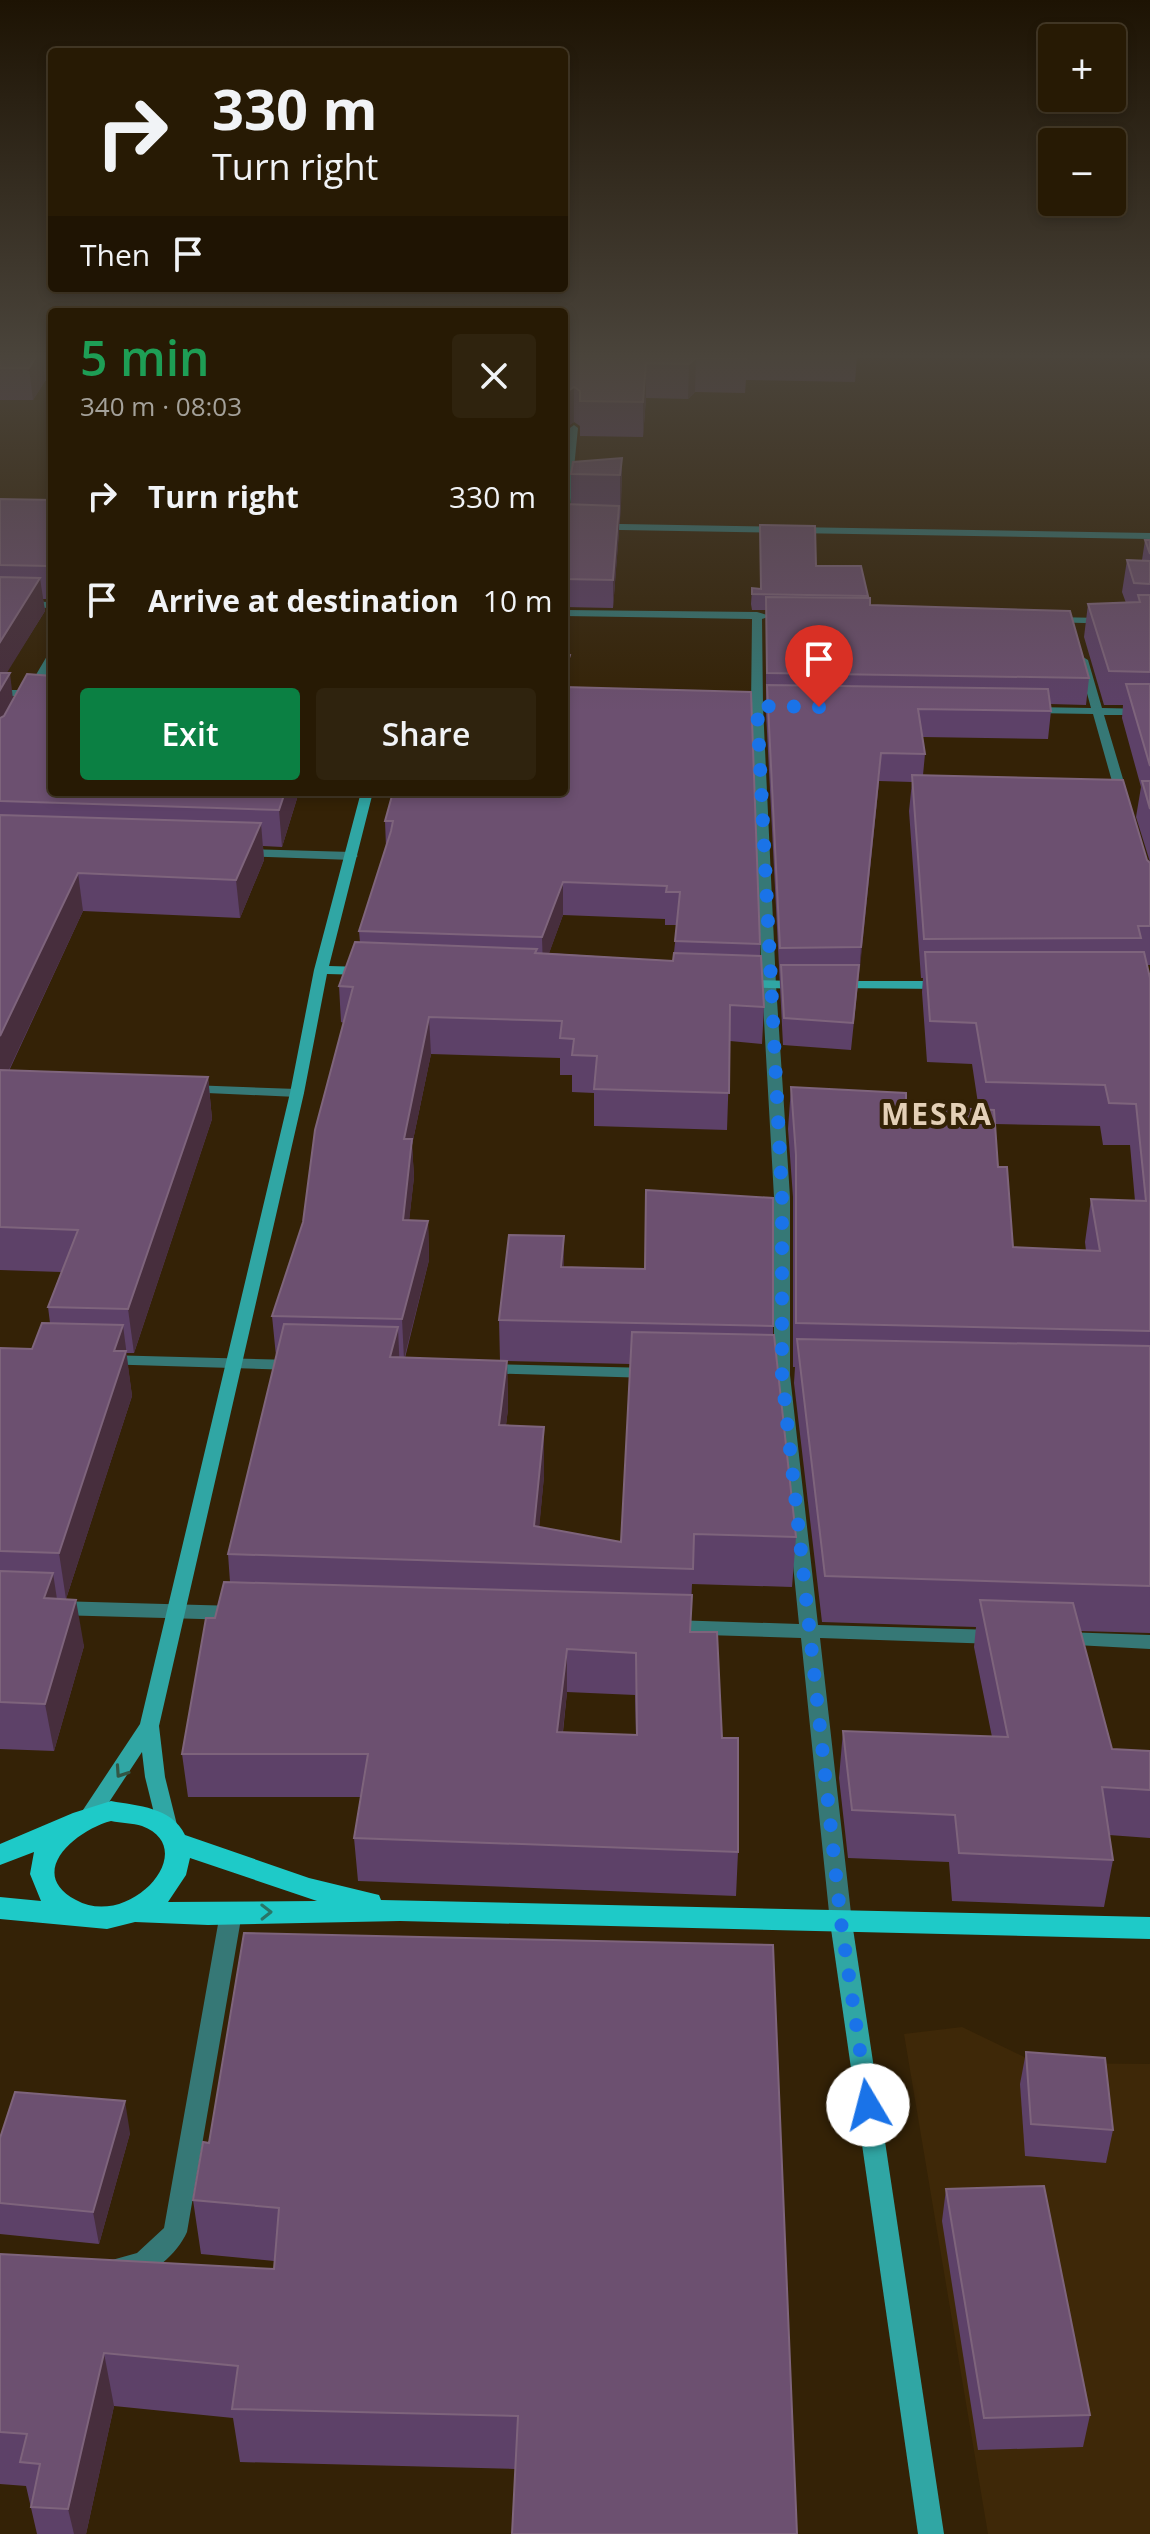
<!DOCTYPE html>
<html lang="en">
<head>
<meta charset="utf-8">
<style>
	:root { --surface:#271a04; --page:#2f230e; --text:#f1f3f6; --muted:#a4a19a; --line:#433826; --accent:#0b8043 }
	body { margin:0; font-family:"Open Sans",sans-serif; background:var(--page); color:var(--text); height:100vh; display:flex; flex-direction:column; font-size:30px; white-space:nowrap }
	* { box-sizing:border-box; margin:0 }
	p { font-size:26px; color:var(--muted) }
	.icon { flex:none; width:44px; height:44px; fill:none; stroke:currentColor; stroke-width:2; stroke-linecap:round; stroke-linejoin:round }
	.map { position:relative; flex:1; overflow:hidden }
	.side { position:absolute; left:48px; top:308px; width:520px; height:488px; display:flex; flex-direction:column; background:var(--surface); border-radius:8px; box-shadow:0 4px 12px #0003,0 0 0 2px var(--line) }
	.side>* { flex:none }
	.banner { position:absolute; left:48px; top:48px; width:520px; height:244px; border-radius:8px; box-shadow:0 4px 12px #0003,0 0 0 2px var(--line); background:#271a04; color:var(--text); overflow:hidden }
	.tools { position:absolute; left:1038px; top:24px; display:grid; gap:16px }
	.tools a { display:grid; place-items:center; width:88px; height:88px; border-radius:8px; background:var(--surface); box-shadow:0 4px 12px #0003,0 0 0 2px var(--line); font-size:40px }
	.pin { position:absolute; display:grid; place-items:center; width:68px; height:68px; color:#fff; margin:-82px -34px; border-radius:50% 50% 50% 0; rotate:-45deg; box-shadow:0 0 8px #0007 }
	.pin .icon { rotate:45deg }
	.me { position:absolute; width:88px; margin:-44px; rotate:352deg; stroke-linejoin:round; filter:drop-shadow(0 0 6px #0008) }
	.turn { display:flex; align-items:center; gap:28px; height:168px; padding:0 32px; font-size:36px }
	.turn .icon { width:104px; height:104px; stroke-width:2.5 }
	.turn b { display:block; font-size:56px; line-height:68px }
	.then { display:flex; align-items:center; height:76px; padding:0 32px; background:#0003; gap:16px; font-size:30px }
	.round { display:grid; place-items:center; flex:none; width:84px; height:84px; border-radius:8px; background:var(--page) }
	.overview { display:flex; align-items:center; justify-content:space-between; height:136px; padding:0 32px }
	h1 { font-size:48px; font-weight:600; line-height:60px; color:#1e9e55 }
	.primary-button { display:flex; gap:16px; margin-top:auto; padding:16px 32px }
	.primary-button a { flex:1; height:92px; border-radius:8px; background:var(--accent); color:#fff; font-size:32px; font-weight:600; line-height:92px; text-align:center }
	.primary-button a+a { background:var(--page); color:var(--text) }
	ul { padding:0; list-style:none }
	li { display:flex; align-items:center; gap:24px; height:104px; padding:0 32px }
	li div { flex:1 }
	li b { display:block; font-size:30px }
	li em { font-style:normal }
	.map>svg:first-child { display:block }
	.built { fill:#3e2808 }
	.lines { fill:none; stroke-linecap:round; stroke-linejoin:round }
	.lane { fill:#367876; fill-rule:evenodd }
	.street { fill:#367876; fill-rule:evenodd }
	.secondary { fill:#30a6a4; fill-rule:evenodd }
	.primary { fill:#1ecac8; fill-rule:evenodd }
	.wall { fill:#5d4168; fill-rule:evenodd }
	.shaded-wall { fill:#472e3d }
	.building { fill:#6c5070; stroke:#7e647c; stroke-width:2; fill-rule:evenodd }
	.oneway { stroke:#325745 }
	.oneway2 { stroke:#297667 }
	.route { stroke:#1a73e8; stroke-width:14; stroke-dasharray:0 25.2 }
	.labels { text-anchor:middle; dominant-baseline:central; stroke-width:8; stroke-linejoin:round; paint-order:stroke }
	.district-label { font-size:30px; font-weight:bold; letter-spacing:2px; fill:#e4d0b7; stroke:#342206 }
</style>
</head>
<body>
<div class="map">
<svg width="1150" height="2534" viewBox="0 0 1150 2534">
	<rect width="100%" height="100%" fill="#342206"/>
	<!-- built -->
	<path class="built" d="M962,2027l75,36 113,1v470h-162l-84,-500z"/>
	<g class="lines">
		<!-- lane -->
		<path class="lane" d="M574,425l4,3 -9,90 -5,3v-44l6,-49z"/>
		<!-- street -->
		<g class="street">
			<path d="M564,523l586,10v6l-586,-10z"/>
			<path d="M0,601l52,1v6l-52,-1z"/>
			<path d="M564,610l193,2 14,4 -9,3 1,87 13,279 14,212v178l28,250 178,5 7,2 3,5 -3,5 -7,2 -176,-6 32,284 -3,6 -8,3 -8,-3 -3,-6 -29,-284 -129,-4 -7,-2 -3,-5 3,-5 7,-2 127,4 -25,-249v-178l-12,-212 -11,-279 1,-87 -188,-3z"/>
			<path d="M1054,617l96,2v6l-100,-3 -1,-2z"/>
			<path d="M52,653v12l-15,25 15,1v6l-52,-1v-6h27l20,-34z"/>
			<path d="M1083,657l5,3 14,48 48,1v6h-46l25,84 -2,3 -4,1 -6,-4 -24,-85 -61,-1 -6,-3 6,-3 59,1 -13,-48z"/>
			<path d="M241,849l111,3 6,4 -6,4 -115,-4v-6z"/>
			<path d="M190,1085l107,4 7,4 -7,4 -112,-5 -2,-3 2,-3z"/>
			<path d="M106,1355l188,5 8,5 -8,5 -194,-6 -2,-4 2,-4z"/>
			<path d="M485,1364l165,4 8,5 -8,5 -171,-5 -2,-4 2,-4z"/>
			<path d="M56,1601l181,5 7,2 2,5 -2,5 -7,2 -181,-5 -7,-2 -2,-5 2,-5z"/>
			<path d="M1064,1632l86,3v14l-93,-5 -3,-5 3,-5z"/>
			<path d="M231,1904l8,3 3,6 -55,319c-11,25 -46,55 -75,44l-3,-8 3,-8 25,-7 27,-25 56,-315 3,-6z"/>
		</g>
		<!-- secondary -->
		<g class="secondary">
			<path d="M361,792h12l-44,174 35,1 7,4 -7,4 -37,-1 -23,119 -145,633 6,51 13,52 -3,6 -7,2 -7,-2 -3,-6 -13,-52 -3,-25 -46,70 -7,2 -7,-2 -3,-6 61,-92 150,-631 24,-123z"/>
			<path d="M742,980l57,1 7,4 -7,4 -62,-2v-6z"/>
			<path d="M838,981h105l7,4 -7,4 -110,-1 -2,-3z"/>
			<path d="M841,1913l8,3 3,6 92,612h-26l-88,-612 3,-6z"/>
		</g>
		<!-- primary -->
		<path class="primary" d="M111,1801c27,5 61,6 74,34l124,43 70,17 2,5 769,17v22l-750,-18 -192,4 -73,-3 -28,7 -107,-10v-22l41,4 -11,-27 4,-22 -34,13v-21l73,-31zM111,1821c10,2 22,2 31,5 61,23 -13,104 -66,74 -51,-27 0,-70 35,-79zM190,1858l127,43 -149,1 18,-27z"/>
	</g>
	<!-- wall -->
	<g class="wall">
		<path d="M0,357h52v24h-7l-12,19h-33z"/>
		<path d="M564,357h293l-2,25 -109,-2 -1,13 -50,-1 -7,7 -42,-1 -3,39 -63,-1v-10l-6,-4 -6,4 -2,10h-2z"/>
		<path d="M622,458l-1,46 -8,104 -49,-1v-103l7,1v-31z"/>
		<path d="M0,499l52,1v99h-9l2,12 -39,62 7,26 39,93h247l-17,55 -19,-1 1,14 -24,58 -157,-7 -74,160 199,6 4,42 -78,234h-8l6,43 -66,203 18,47 -30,105 -54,-2v-401l32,1 18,-26 -2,-16 13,-35 -61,-2z"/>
		<path d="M760,525l56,41 52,30 2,9 219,73 -3,27 -36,-1 1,7 -3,28 -126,-2 3,17 -2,21 227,87 -14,-45 5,-30 -19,-69 1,-13h-19l-20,-68 4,-33 38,-1 -4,-11 5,-32h15l3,-20h5v425h-3l3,13v655l-70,-2 32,118 38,2v87l-41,-3 4,25 -9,47 -152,-6 -3,-39 -101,-4 -9,-80 4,-47 149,6 -18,-90 2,-20 -154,-5 -28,-239 1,-16h-2v-170l-5,-68 3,-42 115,19 73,4 -7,-46 -45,-2 -5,-70 1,-14h-2l-12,-167 3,-29 -33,-1 -28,269 -68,-5 -17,-333v-102h-14l-1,-6 1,-16 8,1zM995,1124l105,2 3,19h27l5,56 -44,-2 -6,43 1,9 -73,-4 -15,-80z"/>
		<path d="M564,654l6,30 -1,4 191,256v12l4,51 -2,37 -32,-3 -3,89 -133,-4v-33l-22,-1v-17h-12v-17l-129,-4 -19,91 2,32 -5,43 19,1 1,39 -24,98 95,3 -1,-41 65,-84v31l209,59v9l23,202 -4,50 -100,-3 -2,48 32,106 16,114 -2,44 -378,-15 -4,-43 7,-41h-173l-6,-43 33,-136 15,-36 -2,-28 48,-198 -4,-40 31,-94 41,-199 -3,-1 -2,-36 21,-43 -1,-12 27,-84 -1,-26zM563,915l102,4v6h12l-4,36 -124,-8zM507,1361l123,3 -9,178 -82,-15 5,-51v-49l-38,-2 2,-16zM567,1692l68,3 1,40 -73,-3z"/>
		<path d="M773,1945l-258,524 -275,-7 -7,-44 -119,-12 -28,128h-49l-11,-48 -26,-2v-230l274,15v-8l-73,-7 -8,-54 16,-57z"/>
		<path d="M1026,2052l87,78 -7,33 -81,-7 -5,-72z"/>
		<path d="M130,2133l-31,111 -99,-10v-96z"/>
		<path d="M946,2189l144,226 -7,32 -105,3 -36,-229z"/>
	</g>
	<!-- shaded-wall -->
	<g class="shaded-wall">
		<path d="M36,357h7l2,24 -12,19 -4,-32z"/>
		<path d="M696,358l-1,34 -7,7 1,-35z"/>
		<path d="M646,363v35l-3,39v-35z"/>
		<path d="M574,387v35l-6,4 -2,10v-36l2,-9z"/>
		<path d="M622,458l-1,46 -1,17v-46z"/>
		<path d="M619,506v27l-6,75v-28z"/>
		<path d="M40,578l5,33 -45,73v-42z"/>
		<path d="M570,655v29l-4,13 -2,1v-30z"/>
		<path d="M10,673l4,35 -14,26v-44z"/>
		<path d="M881,753l-2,28 -20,197 2,-31z"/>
		<path d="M285,792h14l-17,55 -3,-37z"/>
		<path d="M261,823l3,37 -24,58 -4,-38z"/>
		<path d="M78,873l5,38 -77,165 -6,2v-42z"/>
		<path d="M563,882v33l-20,55 -1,-33z"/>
		<path d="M429,1017l2,37 -19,91 2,32 -9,82 -2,-39 1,-81z"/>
		<path d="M208,1077l4,42 -78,234 -6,-44z"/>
		<path d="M428,1221l1,39 -25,99 -2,-40z"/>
		<path d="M564,1236v40l-3,-9z"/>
		<path d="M123,1325l9,71 -66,203 -7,-46 55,-202z"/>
		<path d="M398,1327l2,48 -10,-18z"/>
		<path d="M507,1361l1,48 -8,65 -1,-49z"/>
		<path d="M544,1427v49l-8,88 -2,-38z"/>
		<path d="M53,1573l7,46 -16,-21z"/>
		<path d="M76,1600l8,46 -30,105 -9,-47z"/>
		<path d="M567,1649v43l-9,83 -1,-43z"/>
		<path d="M125,2101l5,32 -31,111 -6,-32z"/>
		<path d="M104,2353l10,53 -28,128h-12l-6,-25z"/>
	</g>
	<!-- building -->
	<g class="building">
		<path d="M0,357h36l-7,11h-29z"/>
		<path d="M564,357h182v2l-50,-1 -7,6 -43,-1 -3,39 -63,-1v-10l-6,-4 -6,4 -2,9h-2z"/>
		<path d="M622,458l-2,17 -49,-1 2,-12z"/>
		<path d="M0,499l52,1v73l-4,-7 -48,-1z"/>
		<path d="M564,504l55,2 -6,74 -49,-1z"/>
		<path d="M760,525l55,1 1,40h45l7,30 -116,-2v-6l9,1z"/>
		<path d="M1145,540h5v14z"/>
		<path d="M1127,560l23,1v23l-16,-1z"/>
		<path d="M0,577l40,1 -40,64z"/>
		<path d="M1138,595h12v77l-41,-1 -21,-67 52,-2z"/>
		<path d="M766,597l104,1v7l200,6 19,67 -322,-5z"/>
		<path d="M564,654l6,1 -4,12 -2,1z"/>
		<path d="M0,673h10l-10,17z"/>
		<path d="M27,674l25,2v116h233l-6,18 -279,-9v-83l4,-2z"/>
		<path d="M1126,684h24v82z"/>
		<path d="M767,685l281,4 3,22 -133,-2 7,45 -44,-1 -20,194 -81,1z"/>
		<path d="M564,687l187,5 9,252 -85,-3 5,-49h-14l1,-6 -104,-4 -21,55 -183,-6 32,-100 2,-10h-8l8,-29h171z"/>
		<path d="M912,775l211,5 24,80 3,3v63h-12l3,12 -217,1z"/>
		<path d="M1142,781h8v28z"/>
		<path d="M0,815l261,8 -25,57 -158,-7 -78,163z"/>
		<path d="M355,942l182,7 -2,4 138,8 1,-8 87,3 3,51 -34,-2 -1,88 -135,-4 3,-33 -25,-1 2,-16 -14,-1 2,-17 -133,-4 -25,122h8l-9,81 25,1 -26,98 -130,-3 31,-94 12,-92 38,-143 -14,-1z"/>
		<path d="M925,952h219l6,26v353l-354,-8v-168l-5,-68 115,6v13l88,4 4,57h9l6,80 87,4 -9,-52 55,2 -10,-97 -27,-1 -4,-18 -119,-3 -10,-59 -46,-2z"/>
		<path d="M781,965h78l-6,58 -69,-5z"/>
		<path d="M0,1070l208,7 -80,232 -80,-2 30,-77 -78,-3z"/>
		<path d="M646,1190l127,8v128l-274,-6 10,-85 55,1 -3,31 84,2z"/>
		<path d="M42,1323l81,2 -9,26h12l-67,202 -59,-2v-203l32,1z"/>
		<path d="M284,1324l114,3 -8,30 117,4 -8,64 45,2 -10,99 87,16 11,-210 142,3 22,202 -102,-3 -1,35 -465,-15z"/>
		<path d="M797,1339l353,7v240l-325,-10z"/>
		<path d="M0,1571l53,2 -9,25 32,2 -31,104 -45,-2z"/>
		<path d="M224,1582l468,13 -2,37h27l5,106h16v114l-384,-14 14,-84h-186l24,-136h9zM567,1649l69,4 1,82 -80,-3z"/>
		<path d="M980,1600l93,3 39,146 38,2v39l-48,-3 11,73 -154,-7 -4,-38 -103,-5 -9,-79 165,6z"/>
		<path d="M244,1933l529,12 24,589h-285l6,-118 -286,-7 6,-43 -134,-13 -36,156 -37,-2 9,-43 -20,-2 7,-28 -27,-2v-178l274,15 5,-61 -86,-8 10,-58 6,1z"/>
		<path d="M1026,2052l79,6 8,72 -82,-6z"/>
		<path d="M15,2092l110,9 -32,111 -93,-9v-65z"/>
		<path d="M1044,2186l46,229 -106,3 -38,-229z"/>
	</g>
	<!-- one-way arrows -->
	<defs><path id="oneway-chevron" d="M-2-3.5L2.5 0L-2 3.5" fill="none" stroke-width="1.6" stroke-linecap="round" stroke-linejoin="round" transform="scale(2)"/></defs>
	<use class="oneway" href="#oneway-chevron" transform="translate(121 1772) rotate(124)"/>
	<use class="oneway2" href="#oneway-chevron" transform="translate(266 1912) rotate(-1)"/>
	<!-- sky -->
	<linearGradient id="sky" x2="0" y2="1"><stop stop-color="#1d1303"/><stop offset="0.5" stop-color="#4a443b"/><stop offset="1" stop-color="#4a443b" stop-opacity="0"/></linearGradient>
	<rect width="1150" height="712" fill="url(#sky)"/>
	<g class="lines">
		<!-- route -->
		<path class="route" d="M819,707l-62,-1 25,491v178l59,547 27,183"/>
	</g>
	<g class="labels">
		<!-- district labels -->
		<g class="district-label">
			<text x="937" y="1113">MESRA</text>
		</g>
	</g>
</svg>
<div class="tools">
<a>+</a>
<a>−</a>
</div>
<div class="pin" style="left:819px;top:707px;background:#d93025"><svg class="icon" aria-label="arrive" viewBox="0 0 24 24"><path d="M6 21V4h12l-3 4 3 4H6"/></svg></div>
<svg class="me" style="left:868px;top:2105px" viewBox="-20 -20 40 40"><circle r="19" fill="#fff"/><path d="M0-13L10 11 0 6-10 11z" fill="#1a73e8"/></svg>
<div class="banner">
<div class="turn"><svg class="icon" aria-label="right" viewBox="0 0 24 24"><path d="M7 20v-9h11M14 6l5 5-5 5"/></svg><div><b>330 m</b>Turn right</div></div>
<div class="then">Then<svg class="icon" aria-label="arrive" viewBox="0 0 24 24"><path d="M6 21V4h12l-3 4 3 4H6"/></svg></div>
</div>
<section class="side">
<div class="overview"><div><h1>5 min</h1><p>340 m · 08:03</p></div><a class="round"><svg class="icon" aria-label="close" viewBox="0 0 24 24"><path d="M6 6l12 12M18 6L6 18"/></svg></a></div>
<ul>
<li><svg class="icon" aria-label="right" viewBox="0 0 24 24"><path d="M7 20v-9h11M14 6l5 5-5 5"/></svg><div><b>Turn right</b></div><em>330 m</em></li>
<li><svg class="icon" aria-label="arrive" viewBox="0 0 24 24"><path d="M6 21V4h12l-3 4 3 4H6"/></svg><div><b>Arrive at destination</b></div><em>10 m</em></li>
</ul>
<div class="primary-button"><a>Exit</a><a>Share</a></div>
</section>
</div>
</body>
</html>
